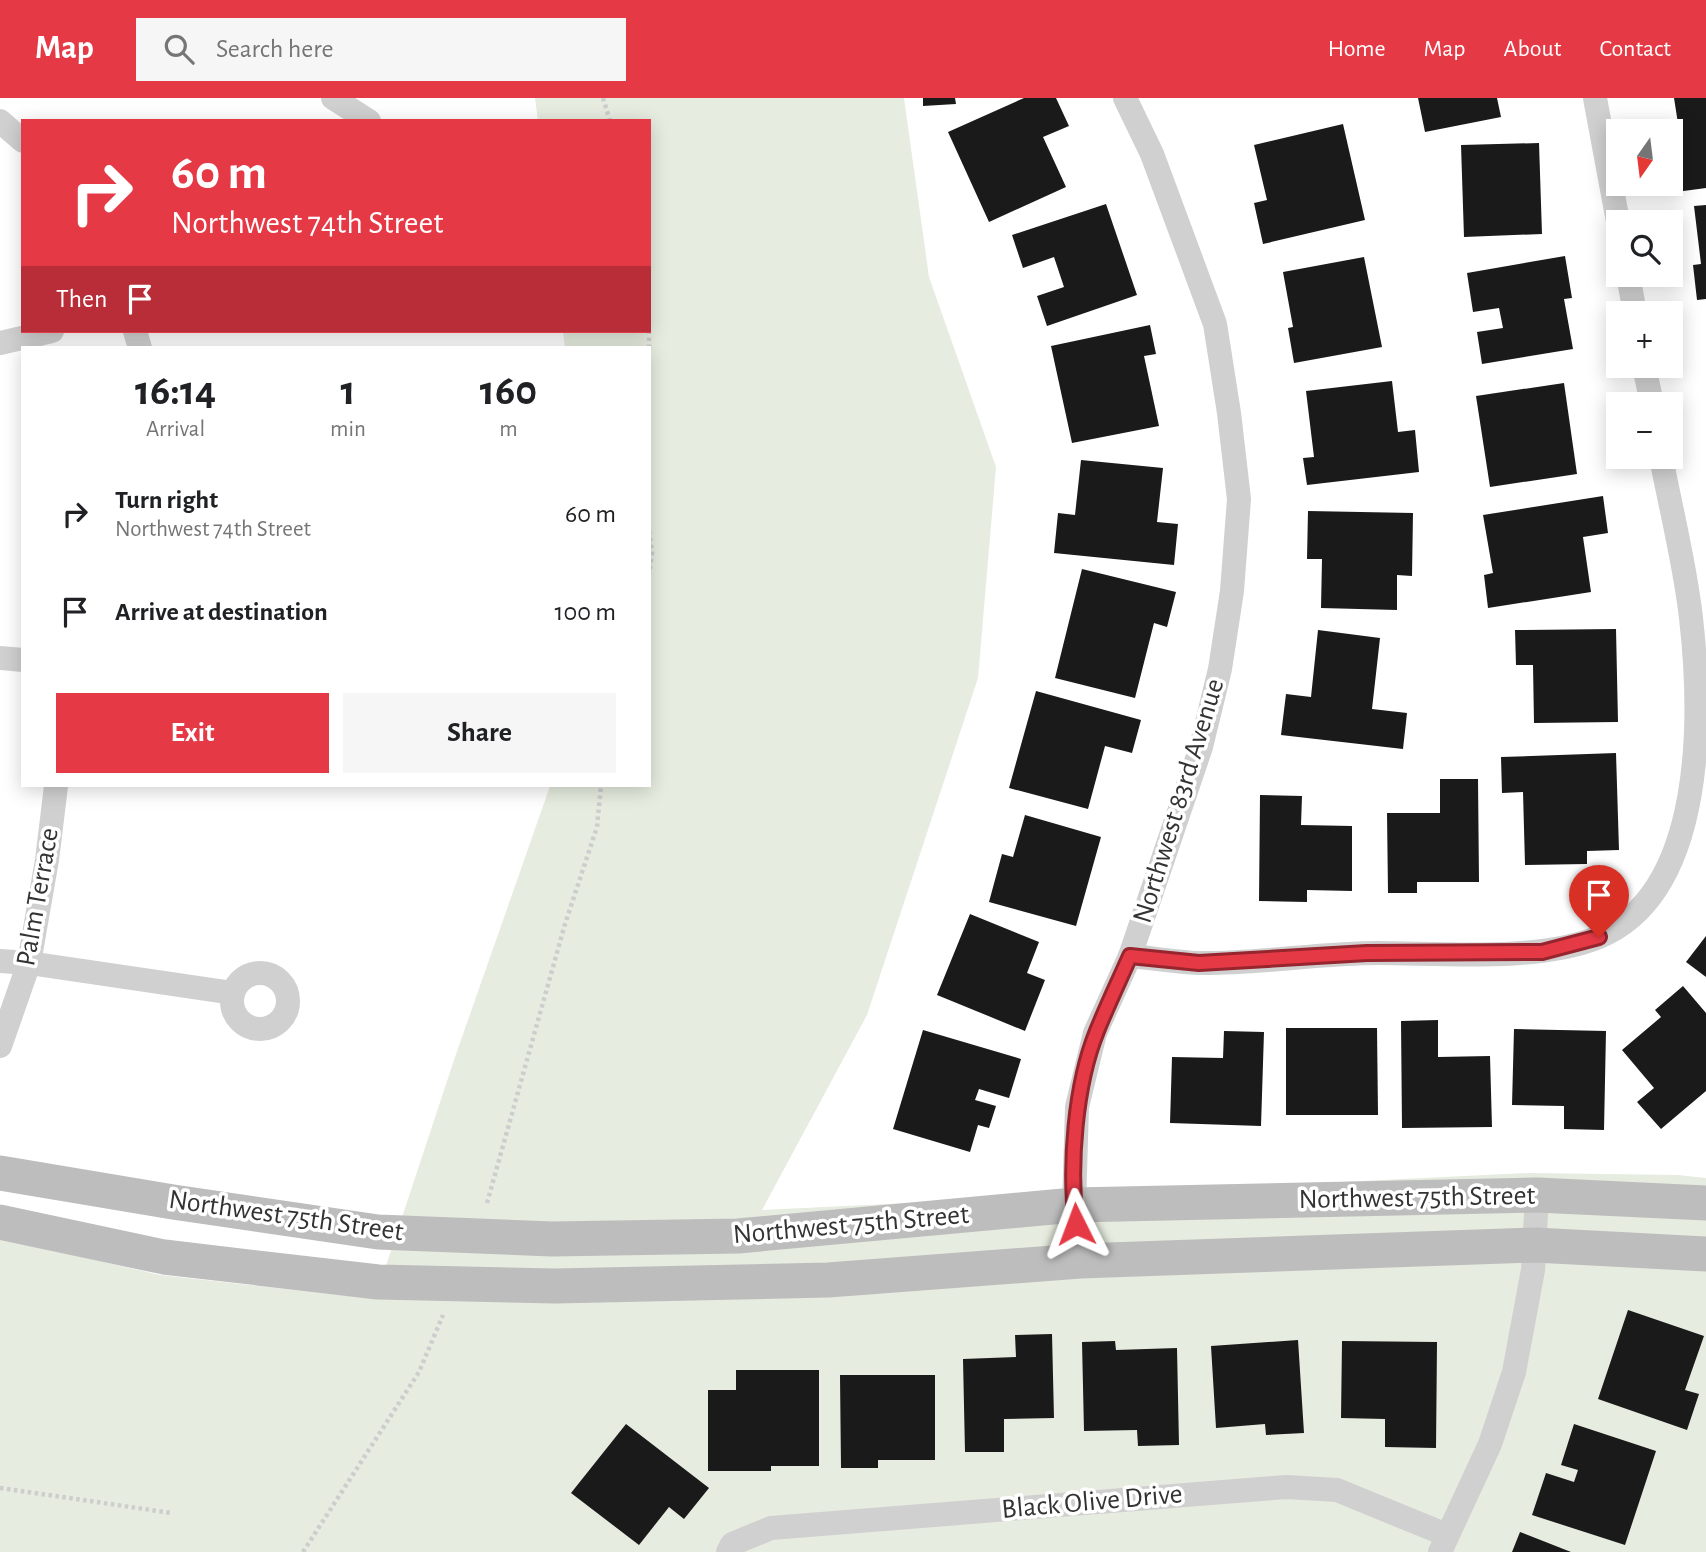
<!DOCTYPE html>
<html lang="en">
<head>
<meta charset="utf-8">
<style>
	:root { --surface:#fff; --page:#f6f6f6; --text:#202124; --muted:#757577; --accent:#e63946 }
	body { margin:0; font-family:"Alegreya Sans",sans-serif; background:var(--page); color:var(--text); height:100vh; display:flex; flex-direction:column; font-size:26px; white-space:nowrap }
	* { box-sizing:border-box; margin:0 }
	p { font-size:23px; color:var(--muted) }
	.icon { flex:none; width:38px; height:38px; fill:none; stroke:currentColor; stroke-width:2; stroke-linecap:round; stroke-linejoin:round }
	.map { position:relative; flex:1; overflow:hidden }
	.side { position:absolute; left:21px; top:248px; width:630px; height:441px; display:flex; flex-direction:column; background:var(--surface); border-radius:0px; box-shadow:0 4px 18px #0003 }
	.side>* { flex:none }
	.banner { position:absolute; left:21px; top:21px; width:630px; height:214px; border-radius:0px; box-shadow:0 4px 18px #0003; background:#e63946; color:#fff; overflow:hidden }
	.needle { width:46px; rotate:194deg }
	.tools { position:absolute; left:1606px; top:21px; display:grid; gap:14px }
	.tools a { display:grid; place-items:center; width:77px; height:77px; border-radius:0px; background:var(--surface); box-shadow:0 4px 18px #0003; font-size:35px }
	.pin { position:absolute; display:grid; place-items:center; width:60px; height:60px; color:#fff; margin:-72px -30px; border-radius:50% 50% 50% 0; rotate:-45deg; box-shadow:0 0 7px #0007 }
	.pin .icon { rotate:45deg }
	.me { position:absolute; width:77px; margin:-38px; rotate:357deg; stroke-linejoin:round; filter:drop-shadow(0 0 5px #0008) }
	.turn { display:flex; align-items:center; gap:24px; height:147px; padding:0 35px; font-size:32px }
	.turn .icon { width:91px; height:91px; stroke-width:2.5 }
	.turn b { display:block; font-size:49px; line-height:60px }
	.then { display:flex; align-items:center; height:66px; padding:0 35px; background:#0003; gap:14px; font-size:26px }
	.eta { display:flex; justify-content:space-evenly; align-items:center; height:119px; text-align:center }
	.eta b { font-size:42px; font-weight:700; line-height:49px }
	.button { display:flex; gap:14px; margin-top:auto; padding:14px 35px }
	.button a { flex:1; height:80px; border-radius:0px; background:var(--accent); color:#fff; font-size:28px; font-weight:700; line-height:80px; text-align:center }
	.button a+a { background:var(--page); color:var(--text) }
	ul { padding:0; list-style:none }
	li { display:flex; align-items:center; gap:21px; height:98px; padding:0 35px }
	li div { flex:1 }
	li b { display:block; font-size:26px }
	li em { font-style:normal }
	header { display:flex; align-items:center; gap:42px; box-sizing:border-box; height:98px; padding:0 35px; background:var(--accent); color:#fff }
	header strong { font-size:33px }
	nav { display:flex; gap:38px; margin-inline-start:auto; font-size:24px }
	.search { width:490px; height:63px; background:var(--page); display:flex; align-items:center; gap:18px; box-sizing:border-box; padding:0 24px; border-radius:0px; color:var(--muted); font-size:26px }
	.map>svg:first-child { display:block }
	.green { fill:#e6ecdf }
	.building { fill:#1a1a1a }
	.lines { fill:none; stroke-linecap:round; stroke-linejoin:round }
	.path { stroke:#cdcdcd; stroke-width:4.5; stroke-dasharray:3.5 3.5; stroke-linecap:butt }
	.street { stroke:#d0d0d0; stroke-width:24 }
	.secondary { stroke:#bdbdbd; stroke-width:35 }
	.route-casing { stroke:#96252e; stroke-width:18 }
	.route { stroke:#e63946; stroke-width:12 }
	.labels { text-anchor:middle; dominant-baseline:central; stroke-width:7; stroke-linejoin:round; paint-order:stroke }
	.street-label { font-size:28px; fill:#333; stroke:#fff }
</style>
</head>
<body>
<header>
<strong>Map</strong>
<div class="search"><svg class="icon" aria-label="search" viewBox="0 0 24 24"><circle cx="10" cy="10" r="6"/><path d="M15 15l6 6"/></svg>Search here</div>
<nav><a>Home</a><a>Map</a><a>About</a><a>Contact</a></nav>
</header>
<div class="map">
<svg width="1706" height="1454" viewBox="0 0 1706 1454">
	<rect width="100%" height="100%" fill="#fff"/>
	<!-- green -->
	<path class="green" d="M535,0h369l25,179 67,190 -18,211 -111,337 -105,195 766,-37 150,2 28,3v374h-1706v-314l160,37 215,24 79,-239 96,-274h99v-438h-84l-2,-17h86v-210h-111z"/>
	<!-- building -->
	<g class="building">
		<path d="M923,0h32l1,6 -33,2z"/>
		<path d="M1024,0h32l13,28 -26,11 23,50 -77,35 -41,-90z"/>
		<path d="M1418,0h79l4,19 -76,15z"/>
		<path d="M1674,0h32v90l-30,4 -5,-42 11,-1z"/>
		<path d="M1343,26l22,96 -102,24 -9,-41 13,-3 -13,-55z"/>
		<path d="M1539,45l3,91 -78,3 -3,-92z"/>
		<path d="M1106,106l31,91 -90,31 -10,-30 27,-9 -10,-30 -31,11 -11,-33z"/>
		<path d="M1706,107v94l-9,1 -4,-35 8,-1 -7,-58z"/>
		<path d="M1565,158l7,42 -8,1 9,50 -91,15 -5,-32 26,-4 -4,-20 -26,4 -6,-39z"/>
		<path d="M1364,159l18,90 -88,16 -6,-35 5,-1 -10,-55z"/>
		<path d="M1150,227l6,29 -12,2 15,70 -87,17 -21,-97z"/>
		<path d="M1392,283l6,51 17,-2 4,42 -112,13 -4,-27 11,-1 -8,-66z"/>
		<path d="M1564,285l13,91 -87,13 -14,-91z"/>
		<path d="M1081,362l82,8 -6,54 21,2 -4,41 -120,-12 4,-40 17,2z"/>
		<path d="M1603,398l5,37 -25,4 8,55 -103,16 -4,-33 9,-2 -10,-58z"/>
		<path d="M1308,413l105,2 -1,63 -15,-1v35l-76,-2 1,-49h-15z"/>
		<path d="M1082,471l94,23 -9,35 -13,-4 -19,75 -80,-20z"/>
		<path d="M1616,531l2,93 -84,1 -1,-58h-17l-1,-35z"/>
		<path d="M1318,532l62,8 -8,71 35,4 -4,36 -122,-14 5,-41 25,3z"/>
		<path d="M1036,593l105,29 -9,33 -27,-7 -17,63 -79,-21z"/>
		<path d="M1616,655l3,97 -32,1v13l-62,1 -2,-73 -21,1 -1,-36z"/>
		<path d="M1440,681h38l1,103h-62v11h-29l-1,-80h53z"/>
		<path d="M1260,697l42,1 -1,29 51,1v65l-45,-1v12l-48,-1z"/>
		<path d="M1025,717l76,22 -25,89 -87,-24 13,-48 11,3z"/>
		<path d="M970,816l69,28 -12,31 18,7 -20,51 -88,-36z"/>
		<path d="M1706,838v41l-20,-15z"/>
		<path d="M1683,888l23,27v78l-45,38 -24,-27 17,-14 -32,-38 39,-33 -6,-7z"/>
		<path d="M1438,922v37l52,-1 2,71 -90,1 -1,-107z"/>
		<path d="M1286,930h91l1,87h-92z"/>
		<path d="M1514,931l92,2 -2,99 -40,-1v-23l-52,-1z"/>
		<path d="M923,932l98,29 -12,39 -30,-9 -4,11 21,6 -7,22 -11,-3 -8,27 -77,-23z"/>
		<path d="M1224,933l40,1 -3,94 -91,-3 2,-66 51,1z"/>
		<path d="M1628,1212l76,26 -19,54 14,4 -12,36 -89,-31z"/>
		<path d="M1052,1236l2,84 -50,1v33h-39l-2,-93 53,-2 -1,-22z"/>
		<path d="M1298,1242l6,93 -38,2 -1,-11 -49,4 -5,-82z"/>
		<path d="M1115,1243l1,9 61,-2 2,97 -41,1 -1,-16 -53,1 -2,-89z"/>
		<path d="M1342,1243l95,1 -1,106 -51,-1v-28l-44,-1z"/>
		<path d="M736,1272h83v96h-48v5h-63v-81h28z"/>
		<path d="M840,1277h95v85h-57v8h-37z"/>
		<path d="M626,1326l83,64 -25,31 -15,-12 -30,38 -68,-52z"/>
		<path d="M1574,1326l82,27 -31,94 -93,-30 14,-42 28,9 4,-12 -17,-5z"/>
		<path d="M1520,1434l51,20h-59z"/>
	</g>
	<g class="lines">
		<!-- path -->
		<g class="path">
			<path d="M603,0l7,23"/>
			<path d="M649,250v-17"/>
			<path d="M649,433l3,22 -3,21"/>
			<path d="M487,1105l78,-279 32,-97 4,-41"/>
			<path d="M0,1390l172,25"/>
			<path d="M303,1454l116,-180 24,-57"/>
		</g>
		<!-- street -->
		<g class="street">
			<path d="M333,0l36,23"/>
			<path d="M1595,0l24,129"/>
			<path d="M0,23l23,20"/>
			<path d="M1628,177l7,38"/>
			<path d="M135,233l5,17"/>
			<path d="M0,245l52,-12"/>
			<path d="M1644,268l8,38"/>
			<path d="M0,560l23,2"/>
			<path d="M1130,858c23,2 46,6 69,7 59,1 120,-10 179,-10 64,0 162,9 221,-16 107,-45 103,-222 92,-319 -6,-54 -20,-108 -30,-161"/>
			<path d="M0,863l29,2 204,30"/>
			<circle cx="260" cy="903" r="28"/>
			<path d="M0,948l29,-83 18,-103 9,-74"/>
			<path d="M1080,1163l-6,-56 3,-98 18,-74 35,-77 71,-209 19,-78 12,-78 7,-92 -10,-86 -14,-89 -63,-170 -27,-56"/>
			<path d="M728,1454l4,-8 39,-16 515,-41 51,3 110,45"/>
			<path d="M1440,1454l50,-108 24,-72 19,-102 4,-75"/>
		</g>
		<!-- secondary -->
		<g class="secondary">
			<path d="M0,1075l173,29 205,30 174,7 186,-3 336,-31 463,-10 169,8"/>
			<path d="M0,1124l164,35 214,25 177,4 273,-6 252,-19 455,-16 171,9"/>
		</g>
	</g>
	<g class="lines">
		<!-- route casing -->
		<g class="route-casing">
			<path id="route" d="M1076,1126c-7,-58 -1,-139 21,-193 10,-25 22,-50 33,-75l69,7 168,-10 175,-1 57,-15"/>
		</g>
		<!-- route -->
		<use href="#route" class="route"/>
	</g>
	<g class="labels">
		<!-- street labels -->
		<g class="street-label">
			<text transform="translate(1179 703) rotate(-73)">Northwest 83rd Avenue</text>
			<text transform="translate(38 799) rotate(-80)">Palm Terrace</text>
			<text transform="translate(1417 1100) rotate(-1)">Northwest 75th Street</text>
			<text transform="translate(286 1118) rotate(8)">Northwest 75th Street</text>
			<text transform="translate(851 1127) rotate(-5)">Northwest 75th Street</text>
			<text transform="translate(1092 1404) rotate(-5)">Black Olive Drive</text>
		</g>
	</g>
</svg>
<div class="tools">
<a><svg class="needle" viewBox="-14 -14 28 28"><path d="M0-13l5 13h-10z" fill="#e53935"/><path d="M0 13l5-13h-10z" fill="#757577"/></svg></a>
<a><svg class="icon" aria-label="search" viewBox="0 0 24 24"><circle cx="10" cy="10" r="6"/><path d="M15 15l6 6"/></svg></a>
<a>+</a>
<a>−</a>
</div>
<div class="pin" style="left:1599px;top:839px;background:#d93025"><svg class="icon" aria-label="arrive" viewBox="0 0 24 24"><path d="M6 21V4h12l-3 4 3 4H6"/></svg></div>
<svg class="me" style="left:1076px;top:1126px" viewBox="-20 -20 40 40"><path d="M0-17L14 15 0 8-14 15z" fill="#e63946" stroke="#fff" stroke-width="4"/></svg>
<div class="banner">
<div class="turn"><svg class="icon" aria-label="right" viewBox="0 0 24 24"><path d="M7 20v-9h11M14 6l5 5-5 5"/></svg><div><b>60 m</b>Northwest 74th Street</div></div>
<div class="then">Then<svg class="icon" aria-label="arrive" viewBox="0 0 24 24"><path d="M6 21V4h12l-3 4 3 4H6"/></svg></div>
</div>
<section class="side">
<div class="eta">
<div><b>16:14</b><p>Arrival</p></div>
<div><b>1</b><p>min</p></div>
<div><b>160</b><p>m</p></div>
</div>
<ul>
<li><svg class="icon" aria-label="right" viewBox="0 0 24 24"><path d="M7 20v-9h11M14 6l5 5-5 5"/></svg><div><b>Turn right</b><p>Northwest 74th Street</p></div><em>60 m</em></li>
<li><svg class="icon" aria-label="arrive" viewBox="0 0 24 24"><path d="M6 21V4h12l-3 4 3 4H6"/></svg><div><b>Arrive at destination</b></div><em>100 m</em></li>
</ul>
<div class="button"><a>Exit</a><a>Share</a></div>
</section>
</div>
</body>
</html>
